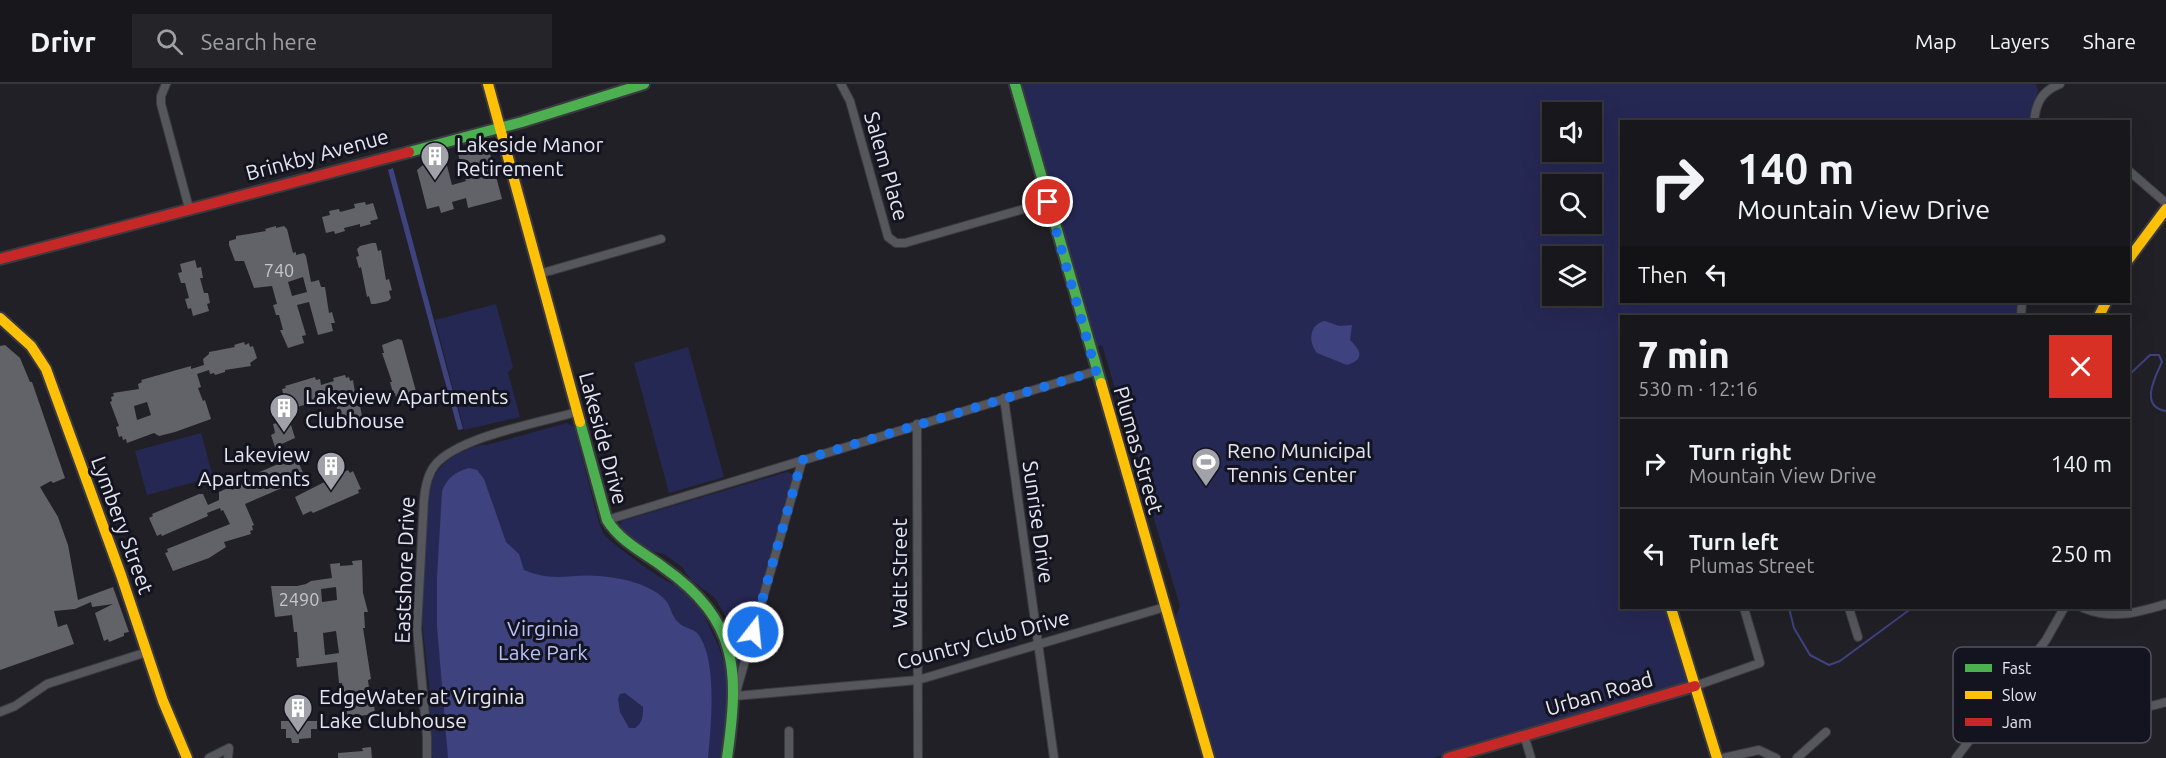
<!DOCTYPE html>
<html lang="en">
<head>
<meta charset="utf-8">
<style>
	:root { --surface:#18181c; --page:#252529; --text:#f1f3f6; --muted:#9fa0a3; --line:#36373b }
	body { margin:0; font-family:Ubuntu,sans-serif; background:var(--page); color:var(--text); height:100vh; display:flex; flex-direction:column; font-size:22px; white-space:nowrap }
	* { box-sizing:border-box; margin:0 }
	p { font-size:20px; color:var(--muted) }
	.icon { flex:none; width:33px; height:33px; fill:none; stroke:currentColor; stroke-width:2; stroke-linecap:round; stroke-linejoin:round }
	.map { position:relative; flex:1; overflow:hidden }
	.side { position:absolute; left:1620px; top:231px; width:510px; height:294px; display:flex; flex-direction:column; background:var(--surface); border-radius:0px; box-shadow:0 6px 24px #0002,0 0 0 2px var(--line) }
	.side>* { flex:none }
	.top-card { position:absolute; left:1620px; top:36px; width:510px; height:183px; border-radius:0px; box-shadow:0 6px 24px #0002,0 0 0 2px var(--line); background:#18181c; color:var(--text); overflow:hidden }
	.buttons { position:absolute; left:1542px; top:18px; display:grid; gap:12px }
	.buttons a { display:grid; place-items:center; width:60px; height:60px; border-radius:0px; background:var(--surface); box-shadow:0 6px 24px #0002,0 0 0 2px var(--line); font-size:30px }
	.pin { position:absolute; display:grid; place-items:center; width:51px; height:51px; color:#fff; margin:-26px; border:3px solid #fff; border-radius:50%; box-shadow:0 2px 6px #0007 }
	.me { position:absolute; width:66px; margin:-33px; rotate:16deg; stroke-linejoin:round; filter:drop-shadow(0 0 4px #0008) }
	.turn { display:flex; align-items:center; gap:21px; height:126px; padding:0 18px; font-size:27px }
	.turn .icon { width:78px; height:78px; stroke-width:2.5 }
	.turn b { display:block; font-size:42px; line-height:51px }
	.then { display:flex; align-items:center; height:57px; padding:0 18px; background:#0003; gap:12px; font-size:22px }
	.round { display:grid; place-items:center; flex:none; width:63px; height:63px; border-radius:0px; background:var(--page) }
	.summary { display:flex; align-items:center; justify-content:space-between; height:102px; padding:0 18px }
	h1 { font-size:36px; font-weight:800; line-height:45px }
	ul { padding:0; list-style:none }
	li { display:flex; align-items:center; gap:18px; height:90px; padding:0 18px; border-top:2px solid var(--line) }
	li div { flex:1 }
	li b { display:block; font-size:22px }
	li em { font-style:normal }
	header { display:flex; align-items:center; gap:36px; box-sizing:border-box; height:84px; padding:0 30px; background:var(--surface); border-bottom:2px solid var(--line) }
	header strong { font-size:28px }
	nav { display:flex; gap:33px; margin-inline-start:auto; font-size:21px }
	.search { width:420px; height:54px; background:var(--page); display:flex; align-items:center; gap:15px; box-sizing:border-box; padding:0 21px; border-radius:0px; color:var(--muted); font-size:22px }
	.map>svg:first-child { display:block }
	.green { fill:#262854; fill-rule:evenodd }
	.water { fill:#3e427e; fill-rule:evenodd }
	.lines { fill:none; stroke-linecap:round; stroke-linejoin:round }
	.stream { stroke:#3e427e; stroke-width:2 }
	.building { fill:#626369; fill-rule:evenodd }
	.street-casing { stroke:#3a3a40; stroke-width:10 }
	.fast-casing { stroke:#3a3a40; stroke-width:14 }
	.slow-casing { stroke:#3a3a40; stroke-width:14 }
	.jam-casing { stroke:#3a3a40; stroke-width:14 }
	.street { stroke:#56575c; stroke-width:8 }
	.fast { stroke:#4caf50; stroke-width:10 }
	.slow { stroke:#ffc107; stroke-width:10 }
	.jam { stroke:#c62828; stroke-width:10 }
	.route { stroke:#1a73e8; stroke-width:10; stroke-dasharray:0 18 }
	.labels { text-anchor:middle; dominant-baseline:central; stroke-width:6; stroke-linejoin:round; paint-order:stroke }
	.number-label { font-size:18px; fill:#c4c6ce }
	.poi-label { font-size:21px; fill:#e5e7f0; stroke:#131420; text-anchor:start }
	.street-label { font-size:21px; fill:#e5e7f0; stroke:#131420 }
	.park-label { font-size:21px; fill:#b9c1fb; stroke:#131420 }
	.key { fill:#131420; stroke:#52535e; stroke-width:1.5 }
	.key-label { font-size:16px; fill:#e5e7f0 }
</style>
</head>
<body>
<header>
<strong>Drivr</strong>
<div class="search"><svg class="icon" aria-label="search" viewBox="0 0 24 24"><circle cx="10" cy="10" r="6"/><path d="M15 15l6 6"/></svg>Search here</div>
<nav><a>Map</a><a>Layers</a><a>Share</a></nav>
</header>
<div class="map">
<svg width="2166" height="674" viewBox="0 0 2166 674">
	<rect width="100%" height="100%" fill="#202026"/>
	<!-- green -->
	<g class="green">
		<path d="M1021,0h1015l2,7 -8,30 -408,1v180h396l-1,14h-395v292h45l22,75 -256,75h-218l-40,-139 5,-13 -78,-261 -6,2zM1552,28h40v40h-40zM1552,100h40v40h-40zM1552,172h40v40h-40z"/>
		<path d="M496,220l17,63 -5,6 12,44 -56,13 -29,-110z"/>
		<path d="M688,263l36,130 -55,16 -35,-130z"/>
		<path d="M567,339l7,4 25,96c2,4 3,9 6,13 11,10 62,50 75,50l19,19 20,42 8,26 1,44 -3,7 -5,34h-287l-1,-3 -3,-47 2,-6 -10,-89 7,-119c5,-22 16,-34 36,-43 8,-3 15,-7 23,-6z"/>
		<path d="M201,349l12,44 -66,18 -12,-44z"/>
		<path d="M787,388l5,2 2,5 -56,192 -2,-37 -21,-36 -24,-18 -9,-13 -18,-13 -17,-4 -19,-12 -9,-8v-4l3,-5z"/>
	</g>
	<!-- water -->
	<g class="water">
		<path d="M393,84l70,261 -5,1 -70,-260z"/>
		<path d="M1325,237l14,5 13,-1 -2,15c9,9 17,19 -3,25l-30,-12c-9,-11 -8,-29 8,-32z"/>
		<path d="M469,384l8,2 7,9 22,63 13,12 5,16c32,13 45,3 76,6 21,2 53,8 67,26 4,6 5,15 11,20 5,6 14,6 19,11 21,24 14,94 11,125h-260l-11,-132v-48l5,-87c5,-13 13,-19 27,-23zM625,609l18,14c0,9 0,15 -8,21h-6l-9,-16 -2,-13 2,-5z"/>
	</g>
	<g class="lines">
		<!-- stream -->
		<g class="stream">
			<path d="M2128,292l22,-21h9l3,7c-7,15 -23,45 4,49"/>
			<path d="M1789,524l5,20 16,27 19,10 11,-4 72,-53"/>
		</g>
	</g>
	<!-- building -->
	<g class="building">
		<path d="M476,65l1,4 12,-3 13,49 -34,9 -2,-10 -14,4 2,7 -13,4 -2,-7 -12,3 -10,-39 10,-8 18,-4 7,27 14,-4 -8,-27z"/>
		<path d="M365,118l1,3 7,-2 5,16 -8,2 1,3 -11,3v-3l-16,4 1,3 -10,3 -1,-3 -8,2 -4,-16 8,-2 -1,-4 10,-2 1,3 15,-4 -1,-4z"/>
		<path d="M276,142v2l8,-2 3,3 6,24 3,-1v3l8,-2 2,3 5,26 8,-2 2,7h4l4,26 3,-1 3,11h-4l2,8 -15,4 -9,-33 -12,3 9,30 -4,1 2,7 -16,5 -8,-18h3l-4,-15h-3l-3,-10 4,-1 -5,-18 -18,2 -10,-27h-9l-6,-16v-4l7,-2v-3l30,-5 -1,-2zM303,193l4,15 -15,4 -4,-14z"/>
		<path d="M372,159h4l2,8 3,-1 5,30 3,-1 3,11 -3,1 2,7 -3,3 -13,3h-4l-2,-8 -2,1 -6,-30 -2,1 -3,-11 3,-1 -2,-7 3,-3z"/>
		<path d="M195,176l2,8 4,-1 2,11h-3l4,15h4l2,10 -3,1 2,7 -16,5 -2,-8 -3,1 -3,-10 4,-1 -4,-15h-4l-3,-10 4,-1 -2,-8z"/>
		<path d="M398,255l4,1 15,55 -16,6 -4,-1 -2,-7h-2l-3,-11h2l-10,-29h2l-2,-8z"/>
		<path d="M244,258l1,3 4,-2 1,4 3,-1 4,12 -7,5 1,3 -26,4v2l-10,3 -1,-2 -4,1 -1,-4 -12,4 4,13 -3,1 5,13 2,-1 6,19 -36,13 -16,4 -5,-3 -27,10 -1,-4 -3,1 -1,-4 -3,1 -3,-10 3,-1 -9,-24 2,-1 -1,-4 3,-1 -1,-3 26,-4 -1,-5 4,-2 -1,-2 50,-14v3l13,-4 -1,-6 6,-5v-2l26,-5 -1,-2zM147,318l4,13 -14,5 -3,-14z"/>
		<path d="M5,261l15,13 10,24h2l33,96 -12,5 -2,-2 -11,6 18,30 10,28 10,55 35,-13 16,45 -5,1v3l-15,6 -1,-3 -4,2 -9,-28 18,-9 -21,3 -1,-5 -16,7 -21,2 4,16 9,-3 7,20 -74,26v-324z"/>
		<path d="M345,291l1,3 3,-1 1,4 3,-1 4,26h3l2,10h-2l1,5 -3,1 1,3 -12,3 -1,-3 -3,1 -2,-4h-2l-4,-26 -48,14 -5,-21 4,-1 -1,-2 30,-9 1,3 4,-1 1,6 13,-4 -1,-3z"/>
		<path d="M286,337l1,5 4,-1 4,13 -20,9 -4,-12 4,-2 -2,-9z"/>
		<path d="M294,373l1,3 2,-1 7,16 -2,1 1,3 -58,25 9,21 -2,1 1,4 -3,1 1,3 -27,8 2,5 -17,11 -36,13 -8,-18 3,-1 -1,-3 63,-25 -7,-14 -2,1 -1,-3 -13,5 1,3 -46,20 -1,-2 -4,2 -8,-18 4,-2 -1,-2 47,-20h4l5,11 11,-5v-8l11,-5 2,3 11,-6 1,-5z"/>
		<path d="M348,386l2,3 3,-2 8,18 -3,1 1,3 -46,20 -2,-2 -8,4 -8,-18z"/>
		<path d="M362,476l1,33 5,19h-4l1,16h-2l8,51 -3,1 3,26 3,-1 1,9 -32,4 -1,-9h3l-3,-26h-3l-2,-21 -40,5 -1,-9h3l-2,-26h-3l-2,-17 -17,2 -4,-31h26l9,-2 5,-3 21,-3 -2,-14 10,-1v3l13,-1 -1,-4zM336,503l1,13 -15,2 -1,-13zM336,547l3,22 -14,2 -2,-22z"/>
		<path d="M281,637h36v8h-6v9l-12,1v4h-7l-1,-5h-5v-9h-5z"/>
		<path d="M371,663l1,11h-34v-5l25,-2 -1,-3z"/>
	</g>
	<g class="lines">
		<!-- street casing -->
		<g class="street-casing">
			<g id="street">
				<path d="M166,0l-5,12v8l28,104"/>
				<path d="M841,0l9,17 38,136 8,6h9l143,-41"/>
				<path d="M2034,38c2,-20 8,-31 26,-38"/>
				<path d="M2128,86l38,33"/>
				<path d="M539,190l122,-35"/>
				<path d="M2021,232l1,-14"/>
				<path d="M1004,314l50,360"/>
				<path d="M917,340l1,334"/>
				<path d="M802,377l-67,235 183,-16 247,-73"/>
				<path d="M607,436l489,-149"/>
				<path d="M1849,524l9,29"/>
				<path d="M2083,524c30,12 53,5 83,-4"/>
				<path d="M2025,584c51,38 76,53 141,34"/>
				<path d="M1695,602l65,-23 -16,-55"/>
				<path d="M0,628l15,-6 32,-22 100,-32"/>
				<path d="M789,647v27"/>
				<path d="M1524,651l7,23"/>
				<path d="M209,674l20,-10 -1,10"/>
				<path d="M427,674v-21l-10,-108 7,-129c1,-13 3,-25 11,-35 23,-28 106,-43 142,-53"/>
				<path d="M1723,674l36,-8 17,8"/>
				<path d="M1797,674l29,-26"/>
				<path d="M1956,674l90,-118 18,-32"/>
			</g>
		</g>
		<!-- fast casing -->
		<g class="fast-casing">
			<g id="fast">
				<path d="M1015,0l86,299"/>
				<path d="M409,68l113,-30 122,-38"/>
				<path d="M580,338l27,98c14,22 36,32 56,47 77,54 76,105 64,191"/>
			</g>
		</g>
		<!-- slow casing -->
		<g class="slow-casing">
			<g id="slow">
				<path d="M488,0l92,338"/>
				<path d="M2128,176l38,-51"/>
				<path d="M2099,232l7,-14"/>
				<path d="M0,234l31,28 15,23 75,206 42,126 24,57"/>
				<path d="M1101,299l108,375"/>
				<path d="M1671,524l46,150"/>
			</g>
		</g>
		<!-- jam casing -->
		<g class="jam-casing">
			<g id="jam">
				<path d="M0,175l409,-107"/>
				<path d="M1448,674l247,-72"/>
			</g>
		</g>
		<!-- street -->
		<use href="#street" class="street"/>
		<!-- fast -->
		<use href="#fast" class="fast"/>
		<!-- slow -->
		<use href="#slow" class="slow"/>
		<!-- jam -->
		<use href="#jam" class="jam"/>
	</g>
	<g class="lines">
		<!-- route -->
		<path class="route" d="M753,548l49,-172 294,-89 -48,-169"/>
	</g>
	<!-- icons -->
	<defs>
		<g id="building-pin" transform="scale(1.5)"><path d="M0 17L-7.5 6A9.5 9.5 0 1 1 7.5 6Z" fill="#a0a1a9" stroke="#131420"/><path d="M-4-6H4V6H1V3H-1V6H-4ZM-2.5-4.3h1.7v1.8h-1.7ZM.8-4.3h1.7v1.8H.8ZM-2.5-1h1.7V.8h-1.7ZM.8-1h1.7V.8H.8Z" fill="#fff"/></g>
		<g id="stadium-pin" transform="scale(1.5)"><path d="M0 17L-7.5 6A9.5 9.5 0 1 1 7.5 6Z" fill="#a0a1a9" stroke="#131420"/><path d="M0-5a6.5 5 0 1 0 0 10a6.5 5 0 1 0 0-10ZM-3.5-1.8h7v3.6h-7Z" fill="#fff"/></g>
	</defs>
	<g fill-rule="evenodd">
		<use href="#building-pin" x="435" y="72"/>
		<use href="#building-pin" x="284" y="324"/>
		<use href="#stadium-pin" x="1206" y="378"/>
		<use href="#building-pin" x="331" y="382"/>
		<use href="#building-pin" x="298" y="624"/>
	</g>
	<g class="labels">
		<!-- number labels -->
		<g class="number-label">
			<text x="279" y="186">740</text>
			<text x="299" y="515">2490</text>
		</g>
		<!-- poi labels -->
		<g class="poi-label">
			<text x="456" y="60">Lakeside Manor<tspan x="456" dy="24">Retirement</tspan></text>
			<text x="305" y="312">Lakeview Apartments<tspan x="305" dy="24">Clubhouse</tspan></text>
			<text x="1227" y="366">Reno Municipal<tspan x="1227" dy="24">Tennis Center</tspan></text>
			<text x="310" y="370" text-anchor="end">Lakeview<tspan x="310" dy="24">Apartments</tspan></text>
			<text x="319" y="612">EdgeWater at Virginia<tspan x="319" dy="24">Lake Clubhouse</tspan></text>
		</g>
		<!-- street labels -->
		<g class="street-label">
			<text transform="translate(317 70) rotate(-15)">Brinkby Avenue</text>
			<text transform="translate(887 82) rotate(74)">Salem Place</text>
			<text transform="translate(604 354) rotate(75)">Lakeside Drive</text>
			<text transform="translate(1139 366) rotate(74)">Plumas Street</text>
			<text transform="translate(1039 438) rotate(82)">Sunrise Drive</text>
			<text transform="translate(123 441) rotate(70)">Lymbery Street</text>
			<text transform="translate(404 486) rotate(-88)">Eastshore Drive</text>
			<text transform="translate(899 489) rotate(-90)">Watt Street</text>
			<text transform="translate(983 555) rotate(-15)">Country Club Drive</text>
			<text transform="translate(1599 609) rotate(-16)">Urban Road</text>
		</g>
		<!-- park labels -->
		<g class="park-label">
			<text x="543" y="544">Virginia<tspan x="543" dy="24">Lake Park</tspan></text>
		</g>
	</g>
	<!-- legend -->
	<rect x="1953" y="563" width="198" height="96" rx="9" class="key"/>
	<rect x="1965" y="580" width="27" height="8" fill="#4caf50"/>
	<rect x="1965" y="607" width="27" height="8" fill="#ffc107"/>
	<rect x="1965" y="634" width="27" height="8" fill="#c62828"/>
	<g class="key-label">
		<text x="2002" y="590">Fast</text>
		<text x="2002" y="617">Slow</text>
		<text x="2002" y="644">Jam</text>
	</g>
</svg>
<div class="buttons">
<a><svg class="icon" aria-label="sound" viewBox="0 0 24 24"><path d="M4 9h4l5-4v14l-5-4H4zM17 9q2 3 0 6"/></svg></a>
<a><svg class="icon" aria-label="search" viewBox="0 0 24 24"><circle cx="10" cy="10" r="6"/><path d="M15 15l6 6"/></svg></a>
<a><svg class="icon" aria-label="layers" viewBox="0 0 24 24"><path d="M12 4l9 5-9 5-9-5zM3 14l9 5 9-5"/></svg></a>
</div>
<div class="pin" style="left:1048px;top:118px;background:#d93025"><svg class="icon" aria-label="arrive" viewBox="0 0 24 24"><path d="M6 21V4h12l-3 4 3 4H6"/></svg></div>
<svg class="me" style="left:753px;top:548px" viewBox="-20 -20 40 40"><circle r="17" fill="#1a73e8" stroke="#fff" stroke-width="3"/><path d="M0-11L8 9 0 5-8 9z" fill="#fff"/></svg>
<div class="top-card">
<div class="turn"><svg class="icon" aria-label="right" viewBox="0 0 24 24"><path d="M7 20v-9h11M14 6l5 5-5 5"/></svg><div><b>140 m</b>Mountain View Drive</div></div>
<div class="then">Then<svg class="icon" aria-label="left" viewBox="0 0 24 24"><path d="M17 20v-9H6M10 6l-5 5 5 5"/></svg></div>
</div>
<section class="side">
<div class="summary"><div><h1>7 min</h1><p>530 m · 12:16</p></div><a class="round" style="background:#d93025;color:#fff"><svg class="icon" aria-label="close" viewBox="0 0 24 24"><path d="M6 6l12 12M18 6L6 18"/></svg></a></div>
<ul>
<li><svg class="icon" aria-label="right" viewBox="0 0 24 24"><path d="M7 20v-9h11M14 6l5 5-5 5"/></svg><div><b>Turn right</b><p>Mountain View Drive</p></div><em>140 m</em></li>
<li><svg class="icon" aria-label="left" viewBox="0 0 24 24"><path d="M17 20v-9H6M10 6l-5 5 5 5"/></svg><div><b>Turn left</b><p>Plumas Street</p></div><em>250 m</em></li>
</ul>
</section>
</div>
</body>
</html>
